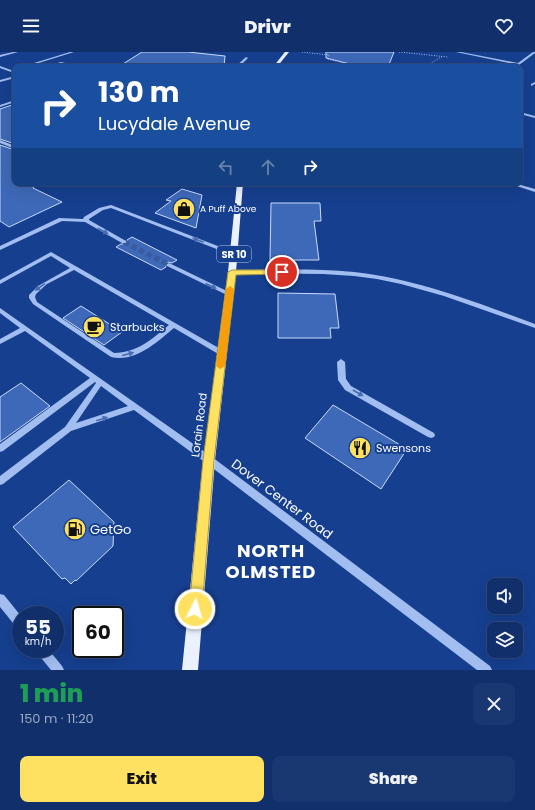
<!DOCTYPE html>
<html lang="en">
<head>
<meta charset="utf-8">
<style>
	:root { --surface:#102f6b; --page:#193771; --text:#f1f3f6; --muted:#9ca9c1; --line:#304a7e; --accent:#ffe161 }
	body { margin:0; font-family:Poppins,sans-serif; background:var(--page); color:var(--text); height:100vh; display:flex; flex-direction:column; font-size:15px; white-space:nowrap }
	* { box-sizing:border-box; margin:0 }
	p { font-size:13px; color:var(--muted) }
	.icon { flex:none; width:22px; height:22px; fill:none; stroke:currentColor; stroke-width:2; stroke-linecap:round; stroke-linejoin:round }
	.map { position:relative; height:618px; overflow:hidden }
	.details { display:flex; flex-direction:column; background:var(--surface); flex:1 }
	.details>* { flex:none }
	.hud { position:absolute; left:12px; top:12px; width:511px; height:122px; border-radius:8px; box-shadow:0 4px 16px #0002,0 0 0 1px var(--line); background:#1a4fa0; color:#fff; overflow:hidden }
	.buttons { position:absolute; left:487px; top:526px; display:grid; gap:8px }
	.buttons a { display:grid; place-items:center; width:36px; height:36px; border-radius:8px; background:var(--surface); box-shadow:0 4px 16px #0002,0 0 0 1px var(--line); font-size:20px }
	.speed { position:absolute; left:12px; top:554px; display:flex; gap:8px; font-size:20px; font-weight:700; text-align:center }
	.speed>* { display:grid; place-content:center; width:52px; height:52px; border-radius:50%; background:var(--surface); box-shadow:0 4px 16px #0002,0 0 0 1px var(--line); line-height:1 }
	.speed small { font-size:10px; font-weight:400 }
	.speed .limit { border:2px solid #111; border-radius:6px; background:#fff; color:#111 }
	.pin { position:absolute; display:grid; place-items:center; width:34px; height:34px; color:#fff; margin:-17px; border:2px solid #fff; border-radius:50%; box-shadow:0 1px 4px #0007 }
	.me { position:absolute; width:44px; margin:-22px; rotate:5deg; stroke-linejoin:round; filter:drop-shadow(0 0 3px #0008) }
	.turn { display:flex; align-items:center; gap:14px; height:84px; padding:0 20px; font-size:18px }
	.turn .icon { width:52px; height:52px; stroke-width:2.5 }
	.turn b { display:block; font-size:28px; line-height:34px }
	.lanes { display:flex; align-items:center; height:38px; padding:0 20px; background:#0003; justify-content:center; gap:20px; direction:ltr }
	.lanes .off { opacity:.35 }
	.round { display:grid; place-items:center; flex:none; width:42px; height:42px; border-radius:8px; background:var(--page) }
	.headline { display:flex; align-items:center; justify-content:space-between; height:68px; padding:0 20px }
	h1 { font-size:24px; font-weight:800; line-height:30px; color:#1e9e55 }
	.cta { display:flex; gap:8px; margin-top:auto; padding:8px 20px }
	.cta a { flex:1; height:46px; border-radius:8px; background:var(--accent); color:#111; font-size:16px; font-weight:800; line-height:46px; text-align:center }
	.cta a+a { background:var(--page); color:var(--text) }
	header { display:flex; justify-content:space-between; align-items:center; height:52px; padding:0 20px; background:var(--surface); font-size:18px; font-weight:800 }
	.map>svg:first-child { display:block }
	.building { fill:#3e69b8; stroke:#c9dbfb }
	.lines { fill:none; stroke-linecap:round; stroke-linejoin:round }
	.minor-tunnel { stroke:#395ca0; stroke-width:5.5; stroke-dasharray:5.5 3; stroke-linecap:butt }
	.path { stroke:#a2bef0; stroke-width:1; stroke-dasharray:1 1.5; stroke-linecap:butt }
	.minor { fill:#a2bef0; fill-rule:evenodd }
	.major { fill:#ebf1ff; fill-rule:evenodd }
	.oneway { fill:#476bb1 }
	.route { fill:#ffe161; stroke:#a6923f }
	.slow { fill:#f59e0b }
	.labels { text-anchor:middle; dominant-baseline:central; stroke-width:4; stroke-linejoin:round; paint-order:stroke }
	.far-poi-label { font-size:9px; fill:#fff; stroke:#163f8f; text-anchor:start }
	.shield { fill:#163f8f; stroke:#b9c5dd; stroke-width:1 }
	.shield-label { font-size:10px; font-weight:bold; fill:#fff }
	.poi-label { font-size:11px; fill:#fff; stroke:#163f8f; text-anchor:start }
	.street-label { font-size:11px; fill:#fff; stroke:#163f8f }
	.near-street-label { font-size:13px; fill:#fff; stroke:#163f8f }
	.near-poi-label { font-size:13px; fill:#fff; stroke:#163f8f; text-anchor:start }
	.near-district-label { font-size:18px; font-weight:bold; letter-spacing:1px; fill:#fff; stroke:#163f8f }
</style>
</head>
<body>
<header><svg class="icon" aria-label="menu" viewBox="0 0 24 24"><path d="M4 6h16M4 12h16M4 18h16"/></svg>Drivr<svg class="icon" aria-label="heart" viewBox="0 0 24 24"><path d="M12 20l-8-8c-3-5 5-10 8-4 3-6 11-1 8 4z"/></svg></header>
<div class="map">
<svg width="535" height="618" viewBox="0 0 535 618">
	<rect width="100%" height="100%" fill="#163f8f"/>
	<!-- building -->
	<g class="building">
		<path d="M142,0h46l37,4 -1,11h-106z"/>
		<path d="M326,0h68l-6,15h-26l-36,-9z"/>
		<path d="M15,52v40l-15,-5v-30z"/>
		<path d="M0,93l15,5v33h20l-2,5 29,14 -53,25 -9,-6z"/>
		<path d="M182,137l20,6 -6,33 -41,-15 16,-12 -5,-1z"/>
		<path d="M271,151h49l1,18h-7l5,39h-49z"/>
		<path d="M132,185l45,23 -5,3 -4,-1 -3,3 1,2 -5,3 -45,-23 5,-3h6v-4z"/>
		<path d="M278,241l57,1 4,34h-9l1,10h-53z"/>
		<path d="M81,254l41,26 -18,13 -41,-27z"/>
		<path d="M21,331l29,23 -50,36v-45z"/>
		<path d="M333,353l74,44 -26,40 -76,-51z"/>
		<path d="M69,428l45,42 -1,24 -37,35 -1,-1 -4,4 -6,-6 -3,1 -49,-52z"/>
	</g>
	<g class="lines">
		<!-- minor-tunnel -->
		<path class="minor-tunnel" d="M124,190l45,23"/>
		<!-- path -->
		<g class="path">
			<path d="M302,0l27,3 -2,4 35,8"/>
			<path d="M399,0l49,5"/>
			<path d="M426,14l17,-10"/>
		</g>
		<!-- minor -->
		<g class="minor">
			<path d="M13,0h5l-18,5v-2z"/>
			<path d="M70,0h4l-48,15h-5z"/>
			<path d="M456,0h5l57,11 15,-11h2v1l-16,12z"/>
			<path d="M246,5l2,1 -9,9h-4z"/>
			<path d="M61,10l16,4 1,1c-6,0 -13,-3 -18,-3 -5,1 -9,3 -15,3z"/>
			<path d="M0,14l11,4 4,-2v2l-4,2 -11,-4z"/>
			<path d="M15,24v2l-15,4v-2z"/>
			<path d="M535,30v2l-4,2v-2z"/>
			<path d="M15,48v2l-15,5v-2z"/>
			<path d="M520,60l15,4v2l-15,-4z"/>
			<path d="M0,88l15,6v3l-15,-6z"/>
			<path d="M507,131h7l21,6v3z"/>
			<path d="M111,153l125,48 1,1 -1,1h-4l-121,-47 -8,2 -14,9v1l37,21v2h-4l-37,-21 -23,-1 -62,29v-4l59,-28 24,1 1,-2 15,-9z"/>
			<path d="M51,200l173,99 1,2 -1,2h-4l-46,-27c-17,14 -39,35 -63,29l-78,-53 -4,-6v-3l9,-9 32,-18 -19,-12 -51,28v-4zM74,218l95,55c-17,14 -32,28 -55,28l-77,-51 -2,-5 1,-3 11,-10z"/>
			<path d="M169,211l62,30 1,1 -3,2 -2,-1 -60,-29 -1,-1z"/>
			<path d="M232,218c40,0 81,-2 122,2 63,7 122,30 181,52v4l-91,-32 -43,-12 -24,-5 -23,-3 -31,-2 -93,-1 -1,-1z"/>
			<path d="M0,256l212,149 278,209 2,4h-15l-271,-207 -72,-53 -63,21 -68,53 -3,1v-9l65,-49 31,-44 -1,-1 -92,69 -3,1v-8l90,-66 -65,-47 -25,13v-5l20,-11 -20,-15zM101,334l27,20 -52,17z"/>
			<path d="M341,307l4,3 1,17 5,7 83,47 1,2 -1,2 -3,1 -3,-1 -83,-47 -7,-10 -1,-18z"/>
			<path d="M0,542l4,1 17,21v13l-4,-1 -17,-21z"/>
			<path d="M36,597h12l14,17 2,4h-13l-14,-17z"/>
		</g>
		<!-- major -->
		<g class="major">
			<path d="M285,0h4l-12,15h-4z"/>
			<path d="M237,131h6l-7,89 -21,188 -17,210h-16l21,-210 25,-188z"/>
		</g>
	</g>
	<!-- one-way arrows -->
	<defs><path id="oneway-solid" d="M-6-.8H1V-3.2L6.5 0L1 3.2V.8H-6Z"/></defs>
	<g class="oneway">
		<use href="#oneway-solid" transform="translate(103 179) rotate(29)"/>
		<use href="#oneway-solid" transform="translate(198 188) rotate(-159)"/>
		<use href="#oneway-solid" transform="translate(211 234) rotate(25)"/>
		<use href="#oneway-solid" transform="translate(40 235) rotate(145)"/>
		<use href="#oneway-solid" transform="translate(128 302) rotate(-15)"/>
		<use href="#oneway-solid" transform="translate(358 341) rotate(30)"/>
		<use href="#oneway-solid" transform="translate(102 367) rotate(-18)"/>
	</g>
	<!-- route -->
	<path class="route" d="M232,218h50l4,2 -4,2 -46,1 -22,185 -12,149 -2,4 -5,2 -4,-2 -2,-4 14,-149 25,-188z"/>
	<!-- slow -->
	<path class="slow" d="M230,234l4,3 -9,77 -5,3 -4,-3 10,-77z"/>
	<!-- icons -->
	<defs>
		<g id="shop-disc" transform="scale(1.15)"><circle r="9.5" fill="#ffe161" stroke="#163f8f"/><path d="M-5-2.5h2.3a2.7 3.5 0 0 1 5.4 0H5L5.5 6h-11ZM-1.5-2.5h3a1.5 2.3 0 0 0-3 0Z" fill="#111"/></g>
		<g id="cafe-disc" transform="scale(1.15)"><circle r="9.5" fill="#ffe161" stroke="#163f8f"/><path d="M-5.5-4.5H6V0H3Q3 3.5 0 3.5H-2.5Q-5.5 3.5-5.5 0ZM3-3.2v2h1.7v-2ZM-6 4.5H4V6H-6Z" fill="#111"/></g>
		<g id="restaurant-disc" transform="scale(1.15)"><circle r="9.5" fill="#ffe161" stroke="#163f8f"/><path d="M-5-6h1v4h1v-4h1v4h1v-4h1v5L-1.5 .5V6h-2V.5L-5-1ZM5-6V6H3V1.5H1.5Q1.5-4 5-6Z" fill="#111"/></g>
		<g id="fuel-disc" transform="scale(1.15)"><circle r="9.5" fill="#ffe161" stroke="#163f8f"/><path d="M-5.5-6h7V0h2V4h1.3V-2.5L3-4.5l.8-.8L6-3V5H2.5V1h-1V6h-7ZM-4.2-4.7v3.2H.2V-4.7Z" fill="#111"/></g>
	</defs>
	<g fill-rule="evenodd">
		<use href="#shop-disc" x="184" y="157"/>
		<use href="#cafe-disc" x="94" y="275"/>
		<use href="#restaurant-disc" x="360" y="396"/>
		<use href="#fuel-disc" x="75" y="477"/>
	</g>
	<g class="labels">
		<!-- far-poi labels -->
		<g class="far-poi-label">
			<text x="200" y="157">A Puff Above</text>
		</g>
		<!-- shield labels -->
		<rect class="shield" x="217" y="194" width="34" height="16" rx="3"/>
		<g class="shield-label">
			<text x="234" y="202">SR 10</text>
		</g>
		<!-- poi labels -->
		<g class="poi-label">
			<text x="110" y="275">Starbucks</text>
			<text x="376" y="396">Swensons</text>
		</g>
		<!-- street labels -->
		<g class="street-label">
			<text transform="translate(199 373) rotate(-83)">Lorain Road</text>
		</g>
		<!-- near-street labels -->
		<g class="near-street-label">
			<text transform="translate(282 447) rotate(37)">Dover Center Road</text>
		</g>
		<!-- near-poi labels -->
		<g class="near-poi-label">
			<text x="90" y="477">GetGo</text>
		</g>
		<!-- near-district labels -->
		<g class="near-district-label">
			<text x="271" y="498">NORTH<tspan x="271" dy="21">OLMSTED</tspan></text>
		</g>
	</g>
</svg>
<div class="buttons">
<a><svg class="icon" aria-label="sound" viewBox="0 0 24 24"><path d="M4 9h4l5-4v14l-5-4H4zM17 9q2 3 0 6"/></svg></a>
<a><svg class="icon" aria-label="layers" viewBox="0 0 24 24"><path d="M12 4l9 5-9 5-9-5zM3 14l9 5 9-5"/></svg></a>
</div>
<div class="speed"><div>55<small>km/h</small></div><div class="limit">60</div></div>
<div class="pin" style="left:282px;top:220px;background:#d93025"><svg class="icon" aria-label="arrive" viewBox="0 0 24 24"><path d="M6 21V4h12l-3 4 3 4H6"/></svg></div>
<svg class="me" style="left:195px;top:557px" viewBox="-20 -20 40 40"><circle r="17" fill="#ffe161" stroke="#fff" stroke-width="3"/><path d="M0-11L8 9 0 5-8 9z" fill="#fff"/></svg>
<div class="hud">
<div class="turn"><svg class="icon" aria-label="right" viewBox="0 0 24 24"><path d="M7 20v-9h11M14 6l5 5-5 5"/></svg><div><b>130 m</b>Lucydale Avenue</div></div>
<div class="lanes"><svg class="icon off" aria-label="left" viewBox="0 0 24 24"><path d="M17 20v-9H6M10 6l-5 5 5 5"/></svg><svg class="icon off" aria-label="ahead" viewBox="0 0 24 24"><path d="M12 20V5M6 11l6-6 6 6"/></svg><svg class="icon" aria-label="right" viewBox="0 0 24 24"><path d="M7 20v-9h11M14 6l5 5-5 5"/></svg></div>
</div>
</div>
<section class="details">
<div class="headline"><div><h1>1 min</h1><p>150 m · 11:20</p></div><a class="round"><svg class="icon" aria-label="close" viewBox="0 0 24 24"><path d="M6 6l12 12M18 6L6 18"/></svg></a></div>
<div class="cta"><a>Exit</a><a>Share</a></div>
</section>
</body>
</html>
